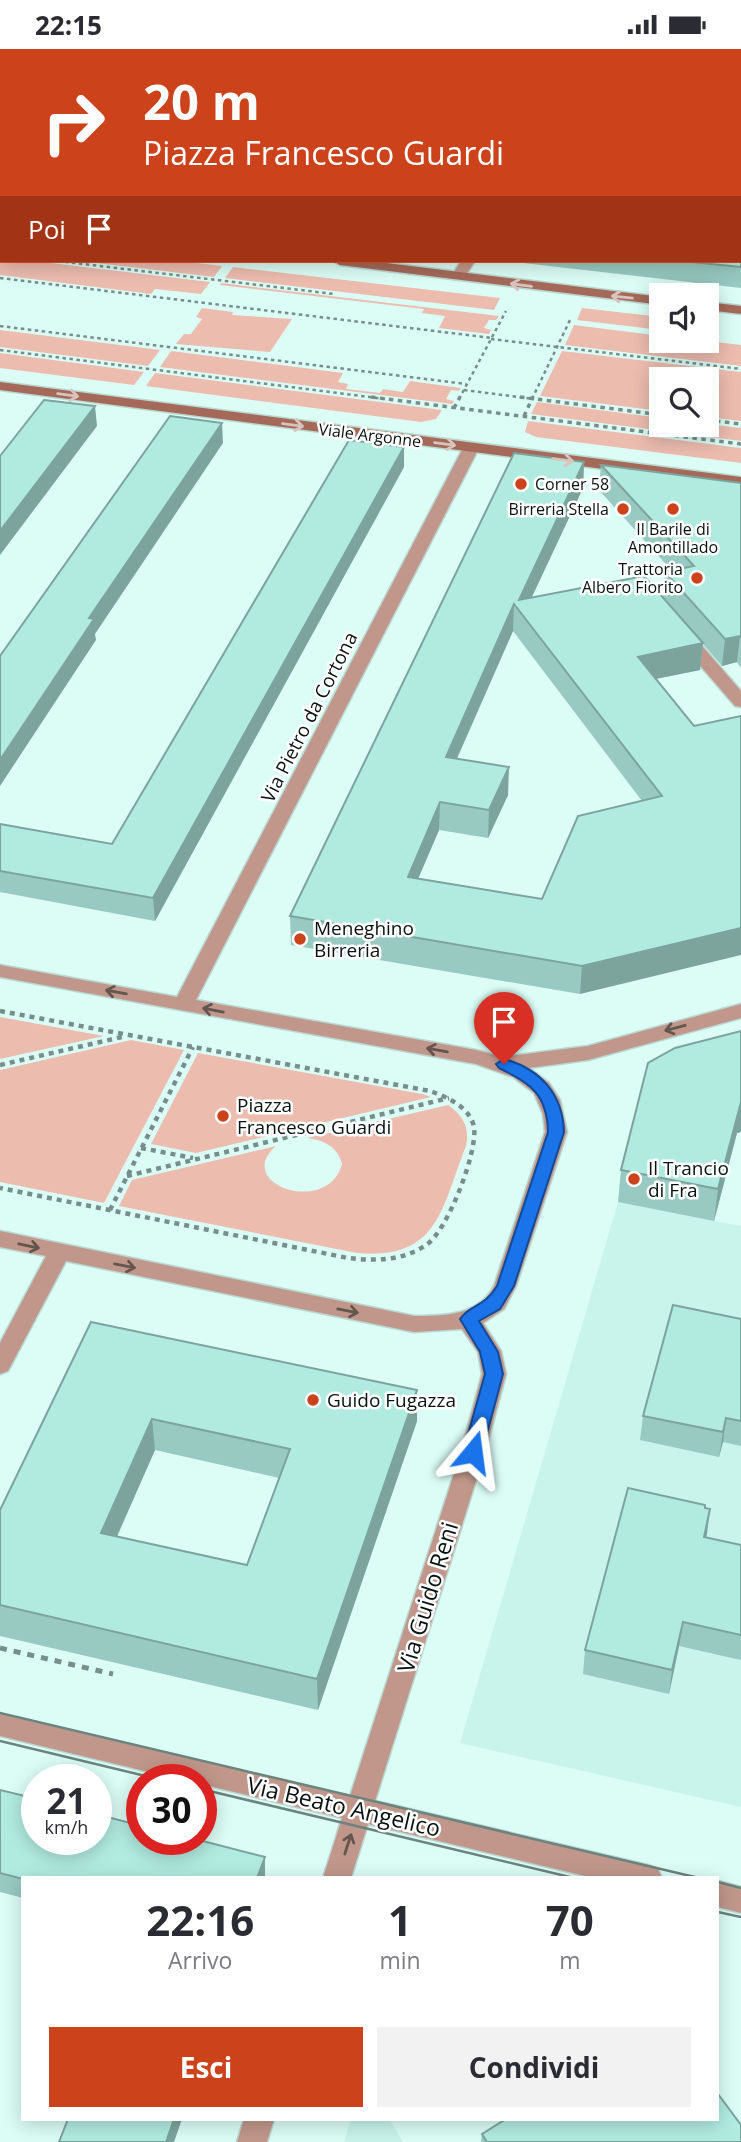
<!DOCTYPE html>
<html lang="it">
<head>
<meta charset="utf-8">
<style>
	:root { --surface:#fff; --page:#f2f2f3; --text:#2b2b33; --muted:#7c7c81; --accent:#cb421b }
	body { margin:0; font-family:"Open Sans",sans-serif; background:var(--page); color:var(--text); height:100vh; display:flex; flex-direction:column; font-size:26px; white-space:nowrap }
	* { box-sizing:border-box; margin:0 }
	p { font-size:23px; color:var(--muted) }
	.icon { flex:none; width:38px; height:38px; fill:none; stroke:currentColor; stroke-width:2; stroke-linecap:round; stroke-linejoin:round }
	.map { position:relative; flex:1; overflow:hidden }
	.details { position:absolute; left:21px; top:1827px; width:698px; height:245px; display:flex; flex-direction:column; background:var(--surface); border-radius:0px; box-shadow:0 4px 18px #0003 }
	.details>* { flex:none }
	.top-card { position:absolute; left:0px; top:0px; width:742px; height:214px; box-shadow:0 4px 18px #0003; background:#cb421b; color:#fff; overflow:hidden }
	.tools { position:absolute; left:649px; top:234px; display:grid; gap:14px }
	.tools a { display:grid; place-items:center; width:70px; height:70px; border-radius:0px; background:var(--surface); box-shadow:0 4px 18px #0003; font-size:35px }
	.speed { position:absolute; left:21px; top:1715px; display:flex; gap:14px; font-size:35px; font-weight:700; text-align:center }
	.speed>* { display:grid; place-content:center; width:91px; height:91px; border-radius:50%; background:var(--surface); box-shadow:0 4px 18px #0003; line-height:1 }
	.speed small { font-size:18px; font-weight:400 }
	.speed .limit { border:10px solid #d22; background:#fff; color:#111 }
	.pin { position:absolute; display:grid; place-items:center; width:60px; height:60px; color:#fff; margin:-72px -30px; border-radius:50% 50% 50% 0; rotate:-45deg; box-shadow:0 0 7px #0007 }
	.pin .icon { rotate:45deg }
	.me { position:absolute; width:77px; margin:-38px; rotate:16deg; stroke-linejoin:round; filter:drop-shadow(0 0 5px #0008) }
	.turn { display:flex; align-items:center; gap:24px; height:147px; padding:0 28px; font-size:32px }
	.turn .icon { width:91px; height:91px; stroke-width:2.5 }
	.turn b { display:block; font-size:49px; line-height:60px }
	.then { display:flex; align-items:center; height:66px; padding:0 28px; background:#0003; gap:14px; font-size:26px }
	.eta { display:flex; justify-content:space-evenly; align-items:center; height:119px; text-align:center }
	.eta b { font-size:42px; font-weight:700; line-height:49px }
	.cta { display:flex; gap:14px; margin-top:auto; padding:14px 28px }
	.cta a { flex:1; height:80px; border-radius:0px; background:var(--accent); color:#fff; font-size:28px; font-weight:700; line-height:80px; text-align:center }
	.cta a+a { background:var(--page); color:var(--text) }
	.status { display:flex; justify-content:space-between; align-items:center; height:49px; padding:0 35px; background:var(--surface); direction:ltr }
	.status svg { height:19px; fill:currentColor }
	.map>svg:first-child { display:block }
	.built { fill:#c8f4eb }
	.green { fill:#ecbcaf }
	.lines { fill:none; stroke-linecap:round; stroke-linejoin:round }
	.street-casing { stroke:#b9d8d1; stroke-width:3 }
	.secondary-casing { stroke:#b9d8d1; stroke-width:3 }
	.path-far3 { stroke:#778f8a; stroke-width:2.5; stroke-dasharray:3.5 3.5; stroke-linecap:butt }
	.path-far2 { stroke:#778f8a; stroke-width:3.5; stroke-dasharray:4.5 4.5; stroke-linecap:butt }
	.path-far1 { stroke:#778f8a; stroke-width:4.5; stroke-dasharray:5 5; stroke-linecap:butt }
	.path { stroke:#778f8a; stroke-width:5; stroke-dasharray:7 7; stroke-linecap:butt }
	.street { fill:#c1978b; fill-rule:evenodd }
	.secondary { fill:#a56959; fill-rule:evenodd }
	.tram { stroke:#6c837e; stroke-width:2.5 }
	.wall { fill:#98cac1; fill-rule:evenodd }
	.shaded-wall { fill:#7ca49d }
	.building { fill:#b1ebe0; stroke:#7ca49d; stroke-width:2; fill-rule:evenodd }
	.oneway { stroke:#dbc3bd }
	.oneway2 { stroke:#64554e }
	.route { fill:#1a73e8; stroke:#114b97; stroke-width:2 }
	.poi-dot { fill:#cb421b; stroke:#fff; stroke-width:2.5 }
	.labels { text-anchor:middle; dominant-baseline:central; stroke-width:5; stroke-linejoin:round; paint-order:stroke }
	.far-street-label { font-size:16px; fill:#071310; stroke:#fff }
	.far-poi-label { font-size:16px; fill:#071310; stroke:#fff; text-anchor:end }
	.street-label { font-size:19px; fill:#071310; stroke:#fff }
	.poi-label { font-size:19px; fill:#071310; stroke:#fff; text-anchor:start }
	.near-street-label { font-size:23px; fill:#071310; stroke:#fff }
</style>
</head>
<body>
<div class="status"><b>22:15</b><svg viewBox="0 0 49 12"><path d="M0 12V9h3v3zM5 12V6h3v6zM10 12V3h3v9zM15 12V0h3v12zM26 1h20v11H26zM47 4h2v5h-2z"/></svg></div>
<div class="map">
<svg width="741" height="2093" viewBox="0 0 741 2093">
	<rect width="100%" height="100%" fill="#dbfdf6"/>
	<!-- built -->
	<g class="built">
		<path d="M618,1153l123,24v581l-281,-64z"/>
		<path d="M351,2070h38l14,23h-59z"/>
	</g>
	<!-- green -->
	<g class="green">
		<path d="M0,208l2,4h32l176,21 -9,12 -46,-5 -4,5 -151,-19z"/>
		<path d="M80,212h101l41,5 -8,11z"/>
		<path d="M233,218l267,31 -6,12 -269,-32z"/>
		<path d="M221,234l278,33 -3,4h-7l-5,8 7,2 -2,4 -50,-6 6,-12 -23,-3 2,-4 -204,-24z"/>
		<path d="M202,259l31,4 -1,3 60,4 -22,33 -94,-8 8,-10h7l11,-15 -6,-2z"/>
		<path d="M582,259l79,9v13l-84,-10z"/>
		<path d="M574,276l87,11 1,5h45l34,4v21l-176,-21z"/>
		<path d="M0,281l160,20 -12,16 -148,-19z"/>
		<path d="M171,302l172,22 -5,9 10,2 -2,5 34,4 3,-4 20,3 7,-11 51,7 -2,3 -8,-1 -5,9 8,2 -2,3 -292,-37z"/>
		<path d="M562,302l179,21v49l-34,-4v-37h-45l-1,31 -121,-15z"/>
		<path d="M0,304l144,19 -10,13 -134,-17z"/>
		<path d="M155,324l287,37 -6,9 -15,3 -275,-36z"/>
		<path d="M537,353l124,16 1,7 45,-1 34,4v13l-210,-27z"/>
		<path d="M528,372l213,27v15l-205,-26 -11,-5z"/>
		<path d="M0,968l104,19 -104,23z"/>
		<path d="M131,991l53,10 -80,153 -104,-21v-112z"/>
		<path d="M198,1004l224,41 9,3 -235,56 -45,-9z"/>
		<path d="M448,1056c15,11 22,22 18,41 -25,63 -27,114 -109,107l-238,-47 13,-26 144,-34c-44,38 52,71 66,18 -4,-17 -18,-24 -35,-26z"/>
	</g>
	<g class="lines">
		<!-- street casing -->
		<g class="street-casing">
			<g id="street">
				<path d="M461,212h14l-11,17h-10l-2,-3z"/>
				<path d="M471,394l8,5 -283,552 280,50 27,7 85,-11 153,-42v14l-153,42 -59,8 20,15 11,17 7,32 -51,154 -12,23 -21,14 18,28 5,23 -21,78 -110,349 273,64 10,4 4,9h-68l-226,-54 -17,54h-28l19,-60 -141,-34v-4h-19l-182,-44v-22l350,82 111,-344 21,-78 -4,-22 -16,-23 -48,3 -348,-71 -58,110 -8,3v-31l46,-87 -46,-9v-16l414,85c29,0 65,0 80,-30l51,-154 -2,-18 -9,-21 -21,-16 -37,-13 -476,-87v-12l177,32 286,-549z"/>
				<path d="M685,583l6,1 50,58v16l-6,-1 -56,-65 -2,-4 2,-4z"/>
				<path d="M718,1832l23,6v26l-23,-6z"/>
				<path d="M244,2070h30l-7,23h-30z"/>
			</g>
		</g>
		<!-- secondary casing -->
		<g class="secondary-casing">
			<g id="secondary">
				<path d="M0,167l2,1v8l-2,-1z"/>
				<path d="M333,212h37l292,36v8l-322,-40z"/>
				<path d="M707,253l34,4v8l-34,-4z"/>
				<path d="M0,333l741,95v10l-741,-97z"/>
			</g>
		</g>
		<!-- path-far3 -->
		<g class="path-far3">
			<path d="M58,212l276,33"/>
			<path d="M0,229l492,60"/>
			<path d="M0,277l466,58"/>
			<path d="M491,290l250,30"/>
			<path d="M0,301l385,49"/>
			<path d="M464,341l70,9"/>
			<path d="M459,350l47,-88"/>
			<path d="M532,350l38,-79"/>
		</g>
		<!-- path-far2 -->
		<g class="path-far2">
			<path d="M371,348l370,47"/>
			<path d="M520,348l142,18"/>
			<path d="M454,359l6,-11"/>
			<path d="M524,367l9,-19"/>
			<path d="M707,371l34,4"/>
		</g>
		<!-- path-far1 -->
		<g class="path-far1">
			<path d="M0,962l430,80c17,6 40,16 44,36 4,25 -27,105 -48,118 -23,16 -51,16 -78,13l-348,-70"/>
			<path d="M0,1016l126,-29"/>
			<path d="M141,1099l52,10"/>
			<path d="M127,1127l322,-78"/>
			<path d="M110,1161l83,-163"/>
		</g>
		<!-- path -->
		<path class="path" d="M0,1599l113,26"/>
		<!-- street -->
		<use href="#street" class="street"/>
		<!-- secondary -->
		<use href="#secondary" class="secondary"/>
		<!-- tram -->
		<g class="tram">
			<path d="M0,1664l699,165"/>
			<path d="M0,1692l162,39"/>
			<path d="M201,1740l373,89"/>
			<path d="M718,1833l23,6"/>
			<path d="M718,1863l23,5"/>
		</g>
	</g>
	<!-- wall -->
	<g class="wall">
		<path d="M0,0h709v2h-707v151h-2z"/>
		<path d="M741,36v203l-236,-27h235z"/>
		<path d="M404,398v20l-249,454 -155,-29v-68l112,20z"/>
		<path d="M584,413l-1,26 -52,110 132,-1 2,-25 7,-1 -73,-81 2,-25 140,18v185l-4,-6 -15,4 -19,-22 -3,26 -44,9 38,47 -114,268 -289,-49 -1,-29zM513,582l129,170 -100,98 -124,-21 21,-48 49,8 20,-43 -51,-36z"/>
		<path d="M741,982v101l-4,1 -23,88 -96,-19 3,-32z"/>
		<path d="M741,1270v127l-18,-4 -4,15 -79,-17 3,-24z"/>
		<path d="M91,1273l326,68v31l-99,289 -318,-74v-126zM155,1401l124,28 -32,87 -130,-28z"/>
		<path d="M705,1459l1,30 35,7v115l-62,-14 -10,48 -86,-20 2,-24z"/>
		<path d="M0,1741l266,86 -1,2h-242v20l-23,-6z"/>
		<path d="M482,2085l259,8h-260z"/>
	</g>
	<!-- shaded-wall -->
	<g class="shaded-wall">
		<path d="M95,357l2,20 -97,129v-24z"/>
		<path d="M222,374l1,20 -128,191 1,6 -96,146v-26l89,-142z"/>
		<path d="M404,398v20l-249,454 -2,-23z"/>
		<path d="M584,413l-1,26 -60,128 -4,-16z"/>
		<path d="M514,555l-1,27 -68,154 1,-28z"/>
		<path d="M740,587l-3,26 -15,4 3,-27z"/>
		<path d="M703,594l-3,27 -65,13 3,-26z"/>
		<path d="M509,718l-1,28 -20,43 1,-28z"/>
		<path d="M440,753l-1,28 -32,75 1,-28z"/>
		<path d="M741,879v27l-161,39 2,-28z"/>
		<path d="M741,1053v30l-4,1 -23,88 4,-32z"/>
		<path d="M417,1341v31l-99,289 -1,-31z"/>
		<path d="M726,1369l-3,24 -4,15 4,-25z"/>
		<path d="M152,1370l3,31 -51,115 -3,-32z"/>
		<path d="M710,1460l-3,25 -7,28 4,-25z"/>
		<path d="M683,1573l-4,24 -10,48 3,-24z"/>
		<path d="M265,1808v21h-8z"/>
		<path d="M174,2070h8l-8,23h-8z"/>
	</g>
	<!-- building -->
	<g class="building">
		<path d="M0,0h703l-4,2h-697v132h-2z"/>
		<path d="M740,36l1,182 -59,-6h58z"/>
		<path d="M44,351l51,6 -95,125v-75z"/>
		<path d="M170,367l52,7 -133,195 5,1 -94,141v-104z"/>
		<path d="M349,391l55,7 -251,451 -153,-27v-47l112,20z"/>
		<path d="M514,404l70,9 -65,138 125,-24 59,67 -65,14 56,69 47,-10v212l-159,38 -292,-50zM514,555l148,192 -84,20 -36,83 -134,-22 32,-75 49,8 20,-43 -63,-10z"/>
		<path d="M601,416l140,18v154l-1,-1 -15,3 -60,-67 29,-6z"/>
		<path d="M741,982v71l-23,87 -97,-19 27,-107 27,-15z"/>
		<path d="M673,1256l68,14v102l-15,-3 -3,14 -80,-16z"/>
		<path d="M91,1273l326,68 -100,289 -317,-74v-95zM152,1370l138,30 -43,116 -146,-32z"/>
		<path d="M628,1439l77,17v3l5,1 -6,28 37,8v90l-58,-13 -11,48 -87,-20z"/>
		<path d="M0,1741l37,9v40h59v-25l46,12v13h53l70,18 -8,21h-234v1l-23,-6z"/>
		<path d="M718,2045l23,31v17h-254l-5,-8 24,-15h212z"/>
		<path d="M68,2070h106l-8,23h-107z"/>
	</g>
	<!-- one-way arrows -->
	<defs><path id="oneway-shaft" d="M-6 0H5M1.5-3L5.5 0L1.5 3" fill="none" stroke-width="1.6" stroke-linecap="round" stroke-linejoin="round" transform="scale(1.75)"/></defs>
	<g class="oneway">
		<use href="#oneway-shaft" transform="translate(521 236) rotate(-172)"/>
		<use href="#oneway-shaft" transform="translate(622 248) rotate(-174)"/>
		<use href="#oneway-shaft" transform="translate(68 346) rotate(7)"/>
		<use href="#oneway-shaft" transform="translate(293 376) rotate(7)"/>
		<use href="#oneway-shaft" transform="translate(445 395) rotate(7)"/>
		<use href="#oneway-shaft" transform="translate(563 411) rotate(7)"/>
	</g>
	<g class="oneway2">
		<use href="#oneway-shaft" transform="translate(116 943) rotate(-170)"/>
		<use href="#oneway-shaft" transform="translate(213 961) rotate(-169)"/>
		<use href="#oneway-shaft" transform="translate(675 979) rotate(165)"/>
		<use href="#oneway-shaft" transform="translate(437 1001) rotate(-170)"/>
		<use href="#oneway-shaft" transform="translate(29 1197) rotate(12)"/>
		<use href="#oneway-shaft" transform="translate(125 1217) rotate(11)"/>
		<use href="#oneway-shaft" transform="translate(348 1262) rotate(11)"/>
		<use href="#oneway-shaft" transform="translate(348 1795) rotate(-72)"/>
	</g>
	<!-- route -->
	<path class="route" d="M504,1010c37,10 59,36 60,73l-50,154 -14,23 -21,12 19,31 5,22 -21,78 -3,5h-13l-3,-5 22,-78 -5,-22 -20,-33c10,-15 24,-11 37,-33l51,-154c-1,-38 -17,-48 -49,-64l-3,-4z"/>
	<!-- markers -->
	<g class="poi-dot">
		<circle cx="521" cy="435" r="7"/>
		<circle cx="623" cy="460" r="7"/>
		<circle cx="673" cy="460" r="7"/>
		<circle cx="697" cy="529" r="7"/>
		<circle cx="300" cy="890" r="7"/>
		<circle cx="223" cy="1067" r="7"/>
		<circle cx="634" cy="1130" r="7"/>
		<circle cx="313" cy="1351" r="7"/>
	</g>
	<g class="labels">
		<!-- far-street labels -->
		<g class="far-street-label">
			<text transform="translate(370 386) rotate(7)">Viale Argonne</text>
		</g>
		<!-- far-poi labels -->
		<g class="far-poi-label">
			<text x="535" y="435" text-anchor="start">Corner 58</text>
			<text x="609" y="460">Birreria Stella</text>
			<text x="673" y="480" text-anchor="middle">Il Barile di<tspan x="673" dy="18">Amontillado</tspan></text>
			<text x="683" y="520">Trattoria<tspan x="683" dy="18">Albero Fiorito</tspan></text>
		</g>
		<!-- street labels -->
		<g class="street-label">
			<text transform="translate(309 668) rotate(-63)">Via Pietro da Cortona</text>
		</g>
		<!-- poi labels -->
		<g class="poi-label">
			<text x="314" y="879">Meneghino<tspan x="314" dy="22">Birreria</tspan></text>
			<text x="237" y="1056">Piazza<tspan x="237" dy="22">Francesco Guardi</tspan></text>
			<text x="648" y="1119">Il Trancio<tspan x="648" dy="22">di Fra</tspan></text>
			<text x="327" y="1351">Guido Fugazza</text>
		</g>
		<!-- near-street labels -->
		<g class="near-street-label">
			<text transform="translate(427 1548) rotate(-73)">Via Guido Reni</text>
			<text transform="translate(344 1757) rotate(13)">Via Beato Angelico</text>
		</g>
	</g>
</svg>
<div class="tools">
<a><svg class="icon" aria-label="sound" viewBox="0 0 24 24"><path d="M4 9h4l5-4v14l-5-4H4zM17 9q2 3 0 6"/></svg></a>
<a><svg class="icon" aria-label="search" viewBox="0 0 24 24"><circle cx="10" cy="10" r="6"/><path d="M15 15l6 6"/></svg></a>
</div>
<div class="speed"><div>21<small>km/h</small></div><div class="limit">30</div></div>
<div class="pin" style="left:504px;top:1015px;background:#d93025"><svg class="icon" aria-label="arrive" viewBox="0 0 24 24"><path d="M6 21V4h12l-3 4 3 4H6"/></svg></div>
<svg class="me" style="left:473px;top:1403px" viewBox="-20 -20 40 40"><path d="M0-17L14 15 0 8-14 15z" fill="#1a73e8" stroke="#fff" stroke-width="4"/></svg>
<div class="top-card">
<div class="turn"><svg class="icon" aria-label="right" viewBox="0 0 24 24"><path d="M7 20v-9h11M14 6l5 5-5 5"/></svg><div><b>20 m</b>Piazza Francesco Guardi</div></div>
<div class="then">Poi<svg class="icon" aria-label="arrive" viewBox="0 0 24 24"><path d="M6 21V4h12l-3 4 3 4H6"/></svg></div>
</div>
<section class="details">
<div class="eta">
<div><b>22:16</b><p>Arrivo</p></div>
<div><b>1</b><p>min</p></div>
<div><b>70</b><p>m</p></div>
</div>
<div class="cta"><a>Esci</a><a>Condividi</a></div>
</section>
</div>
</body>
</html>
